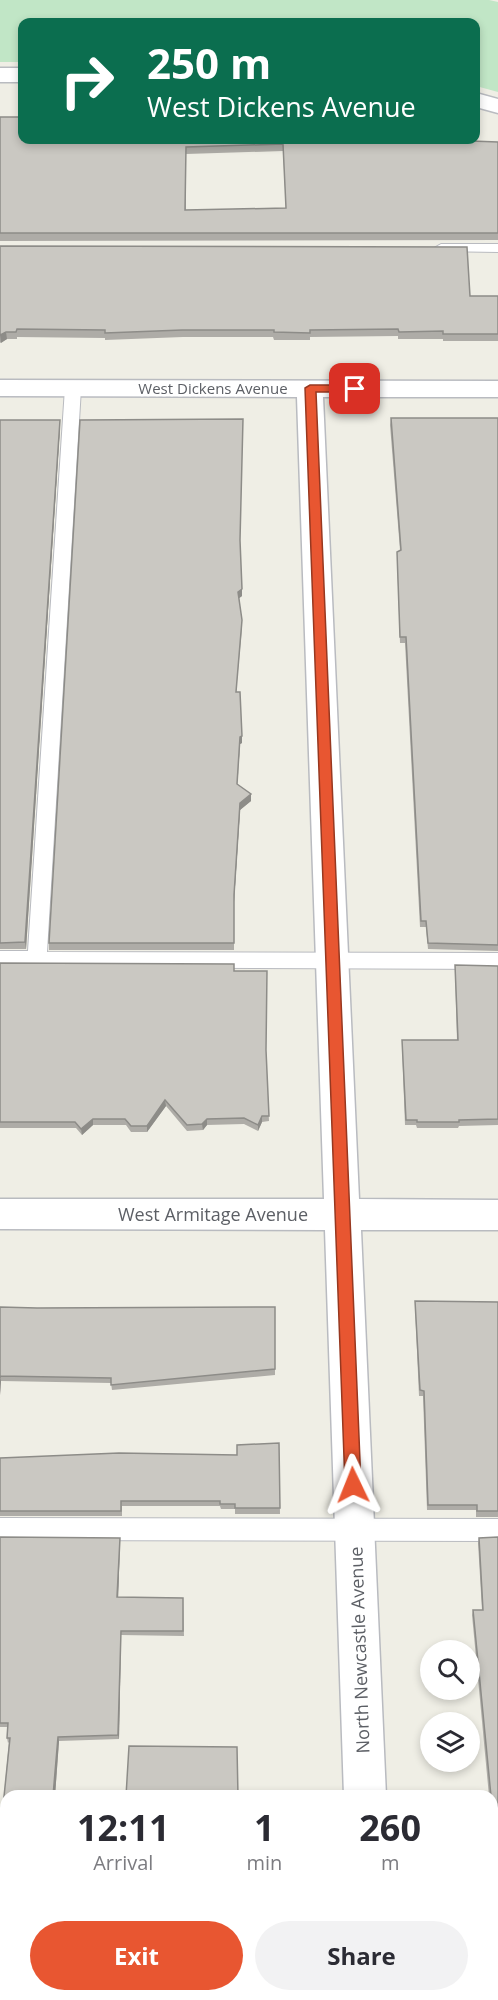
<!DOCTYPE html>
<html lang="en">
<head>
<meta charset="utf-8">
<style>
	:root { --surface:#fff; --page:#f2f2f3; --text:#2b2b33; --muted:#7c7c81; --accent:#e85631 }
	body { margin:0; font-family:"Open Sans",sans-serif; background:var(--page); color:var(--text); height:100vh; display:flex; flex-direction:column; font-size:22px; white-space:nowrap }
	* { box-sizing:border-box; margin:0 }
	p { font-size:20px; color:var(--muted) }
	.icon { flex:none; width:33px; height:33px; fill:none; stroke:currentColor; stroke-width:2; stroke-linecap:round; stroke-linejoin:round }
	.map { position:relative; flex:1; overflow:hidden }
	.side { position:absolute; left:0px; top:1790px; width:498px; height:212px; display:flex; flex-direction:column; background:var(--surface); border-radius:18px 18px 0 0; box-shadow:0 3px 9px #0003 }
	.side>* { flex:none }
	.hud { position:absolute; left:18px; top:18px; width:462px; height:126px; border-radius:12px; box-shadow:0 3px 9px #0003; background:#0b6e4f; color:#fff; overflow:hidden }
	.buttons { position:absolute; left:420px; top:1640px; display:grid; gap:12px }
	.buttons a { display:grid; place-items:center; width:60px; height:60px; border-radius:50%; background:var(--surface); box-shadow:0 3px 9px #0003; font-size:30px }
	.pin { position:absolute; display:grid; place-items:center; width:51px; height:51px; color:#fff; margin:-26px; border-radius:12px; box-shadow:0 3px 9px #0006 }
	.me { position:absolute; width:66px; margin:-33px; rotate:358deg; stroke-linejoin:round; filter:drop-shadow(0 0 4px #0008) }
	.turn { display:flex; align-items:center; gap:21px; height:126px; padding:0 30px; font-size:27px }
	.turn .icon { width:78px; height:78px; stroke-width:2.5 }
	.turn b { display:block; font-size:42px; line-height:51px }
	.eta { display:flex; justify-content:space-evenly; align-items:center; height:102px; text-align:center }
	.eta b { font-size:36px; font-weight:700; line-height:42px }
	.cta { display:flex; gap:12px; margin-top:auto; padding:12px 30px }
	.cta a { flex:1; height:69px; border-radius:36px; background:var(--accent); color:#fff; font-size:24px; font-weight:700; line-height:69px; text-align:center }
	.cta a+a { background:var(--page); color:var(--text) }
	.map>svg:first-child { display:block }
	.green { fill:#c1e6c6 }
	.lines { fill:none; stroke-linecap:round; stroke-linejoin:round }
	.service-casing { stroke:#b9bbc0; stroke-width:2 }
	.minor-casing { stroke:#b9bbc0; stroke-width:3 }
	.service { fill:#fff; fill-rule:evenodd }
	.minor { fill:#fff; fill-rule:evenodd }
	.wall { fill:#aeaca7; fill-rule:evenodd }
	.shaded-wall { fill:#8d8c88 }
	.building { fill:#cac8c2; stroke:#8d8c88; stroke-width:1.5; fill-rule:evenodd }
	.route { fill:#e85631; stroke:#973820; stroke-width:1.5 }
	.labels { text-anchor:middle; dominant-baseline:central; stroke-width:4.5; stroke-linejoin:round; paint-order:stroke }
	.far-street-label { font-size:15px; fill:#5c5f65; stroke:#fff }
	.street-label { font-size:18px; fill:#5c5f65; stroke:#fff }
</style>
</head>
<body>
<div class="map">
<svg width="498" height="2000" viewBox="0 0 498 2000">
	<rect width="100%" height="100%" fill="#efeee5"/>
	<!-- green -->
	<path class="green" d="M0,0h489l9,2v90l-22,-6v-64h-454v40h-22z"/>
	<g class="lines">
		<!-- service casing -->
		<g class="service-casing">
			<g id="service">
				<path d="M441,244h57v8l-62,-1 -2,-3z"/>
				<path d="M73,383l8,5 -34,564 451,1v16l-498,-2v-16h28l37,-563z"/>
				<path d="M0,1518l498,1v22l-498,-1z"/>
			</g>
		</g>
		<!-- minor casing -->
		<g class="minor-casing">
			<g id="minor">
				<rect x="0" y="68" width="22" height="14"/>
				<path d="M476,93l22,6v14l-22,-6z"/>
				<path d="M0,380l498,1v16h-175l36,802 139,1v30h-137l25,566h-42l-19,-566 -325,-1v-30h324l-27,-802 -297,-1z"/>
				<rect x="350" y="1995" width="44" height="5"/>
			</g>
		</g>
		<!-- service -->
		<use href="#service" class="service"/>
		<!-- minor -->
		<use href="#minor" class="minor"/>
	</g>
	<!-- wall -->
	<g class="wall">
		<path d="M0,117l22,23 476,2v98l-498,1zM283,151l3,57 -100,2v-56z"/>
		<path d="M0,246l470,50h28v45h-55v-2h-45v-3l-88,1v3h-36l-1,-3h-90l-78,3v-2l-88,-1v2h-10l-7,4z"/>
		<path d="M391,418h107v533l-70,-2 -2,-22h-6l-15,-284h-5l-3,-84v-7l3,-2 -10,-125z"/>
		<path d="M0,420h60v7l-34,522h-26z"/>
		<path d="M240,543l2,53 -3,2 3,30 -6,64 6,51 -2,1 -3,41 14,16 -11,9 -6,92v48h-185v-7z"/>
		<path d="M0,963l234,8 32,80 3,70 -7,1 -4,9 -14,-7 -37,1 -4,5 -16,1 -21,-25 -19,26h-16l-5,-7h-33l-11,10 -6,-7h-76z"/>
		<path d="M455,965l43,1v159l-39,1 -1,2h-41l-1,-3h-11l-3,-79v-6h55l-2,-69z"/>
		<path d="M415,1301l83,1v215h-22v-7h-49l-4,-114h-4l-4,-89z"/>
		<path d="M0,1307l37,1 238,-1v68l-163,15 -1,-7 -110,-2 -1,14z"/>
		<path d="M279,1443l1,71h-45v-5h-14l-1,-3h-98v10h-122v-58l237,-3z"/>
		<path d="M0,1537l120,1v4l-2,55 65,1 1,38 -63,-1 -2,104 -60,2 -4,55h-49v199h44v5h-50l2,-184 7,-74 -1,1 -1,-5 1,-11h-8z"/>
		<path d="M498,1537v348h-4l-2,-38v-51h-3l-17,-181 1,-5h9l-4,-67 1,-5z"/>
	</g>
	<!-- shaded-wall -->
	<g class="shaded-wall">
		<path d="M6,332l1,7 -6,4 -1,-8z"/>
		<path d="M60,420v7l-34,522 -1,-7z"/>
		<path d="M242,589v7l-4,3v-7z"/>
		<path d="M242,736v7l-2,1 -3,47 3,-54z"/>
		<path d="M251,794v7l-11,9 -6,92v48v-55l6,-92z"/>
		<path d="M165,1100l1,6 -19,26v-6z"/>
		<path d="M262,1116v6l-4,9v-6z"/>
		<path d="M93,1119v6l-11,10 -1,-6z"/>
		<path d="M207,1119v6l-4,5 -1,-6z"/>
		<path d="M0,1376l1,5 -1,14z"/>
		<path d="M120,1538v4l-2,60 -1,-5z"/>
		<path d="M121,1631v4l-2,104 -1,-4z"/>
		<path d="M58,1737l1,4 -4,55h-2z"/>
	</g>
	<!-- building -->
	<g class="building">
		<path d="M0,117h22v23h422l54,2v91h-498zM283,144l3,64 -101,2 1,-63z"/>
		<path d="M0,246l467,1 3,49h28v38h-55v-3l-44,1 -1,-3 -88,1v3l-36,-1v-2h-92l-77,3v-3l-88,-1 -1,3h-10l-6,3z"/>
		<path d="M391,418h107v527l-70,-2 -2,-22h-5l-15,-284h-6l-3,-85 4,-2z"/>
		<path d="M243,419l-3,121 2,49 -4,3 4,28 -6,72h4l2,44 -2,1 -3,47 14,10 -11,9 -6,92v48h-185l31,-523z"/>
		<path d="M0,420h60l-35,522 -25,1z"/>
		<path d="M0,963l234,1v7h33l-1,79 3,66h-7l-4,9 -14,-7 -37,1 -5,5 -15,1 -22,-25 -18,26h-16l-6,-7h-32l-12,10 -6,-7h-75z"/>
		<path d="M455,965l43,1v153l-39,1v2h-42v-2h-11l-4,-80h56z"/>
		<path d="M415,1301l83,1v209h-21v-6h-49l-4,-114 -4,-1z"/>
		<path d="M0,1307l37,1 238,-1v62l-164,16v-7l-111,-2v2z"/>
		<path d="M279,1443l1,65h-45v-4h-15v-3h-99v10h-121v-53l119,-5 118,2v-10z"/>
		<path d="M0,1537l120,1 -3,59 66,1v33h-62l-3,104 -60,2 -5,59h-47v199h43v5h-49v-184h2l8,-78h-3l1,-15h-8z"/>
		<path d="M498,1537v344h-3l-3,-85h-1l-18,-186h10l-4,-72z"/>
		<path d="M129,1746l108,1 1,49h-112z"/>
		<rect x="138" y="1995" width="97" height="5"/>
	</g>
	<!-- route -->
	<path class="route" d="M310,385h45l6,4 -6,3h-39l45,1093 -3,6 -5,2 -6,-2 -2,-6 -40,-1097z"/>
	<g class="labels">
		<!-- far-street labels -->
		<g class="far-street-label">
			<text x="213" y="388">West Dickens Avenue</text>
		</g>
		<!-- street labels -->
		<g class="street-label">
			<text x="213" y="1214">West Armitage Avenue</text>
			<text transform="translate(359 1650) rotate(-92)">North Newcastle Avenue</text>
		</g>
	</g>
</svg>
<div class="buttons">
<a><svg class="icon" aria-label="search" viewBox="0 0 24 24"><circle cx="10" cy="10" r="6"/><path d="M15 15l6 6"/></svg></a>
<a><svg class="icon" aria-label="layers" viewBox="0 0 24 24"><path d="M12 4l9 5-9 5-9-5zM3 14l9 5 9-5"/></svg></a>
</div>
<div class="pin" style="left:355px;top:389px;background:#d93025"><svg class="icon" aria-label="arrive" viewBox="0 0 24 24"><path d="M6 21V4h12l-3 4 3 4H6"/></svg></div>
<svg class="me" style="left:353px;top:1485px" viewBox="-20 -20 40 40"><path d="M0-17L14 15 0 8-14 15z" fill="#e85631" stroke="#fff" stroke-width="4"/></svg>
<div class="hud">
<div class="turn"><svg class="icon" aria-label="right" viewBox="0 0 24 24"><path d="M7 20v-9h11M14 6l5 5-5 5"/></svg><div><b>250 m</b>West Dickens Avenue</div></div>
</div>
<section class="side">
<div class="eta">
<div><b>12:11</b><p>Arrival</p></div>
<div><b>1</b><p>min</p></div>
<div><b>260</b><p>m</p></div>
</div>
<div class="cta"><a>Exit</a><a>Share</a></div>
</section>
</div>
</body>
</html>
